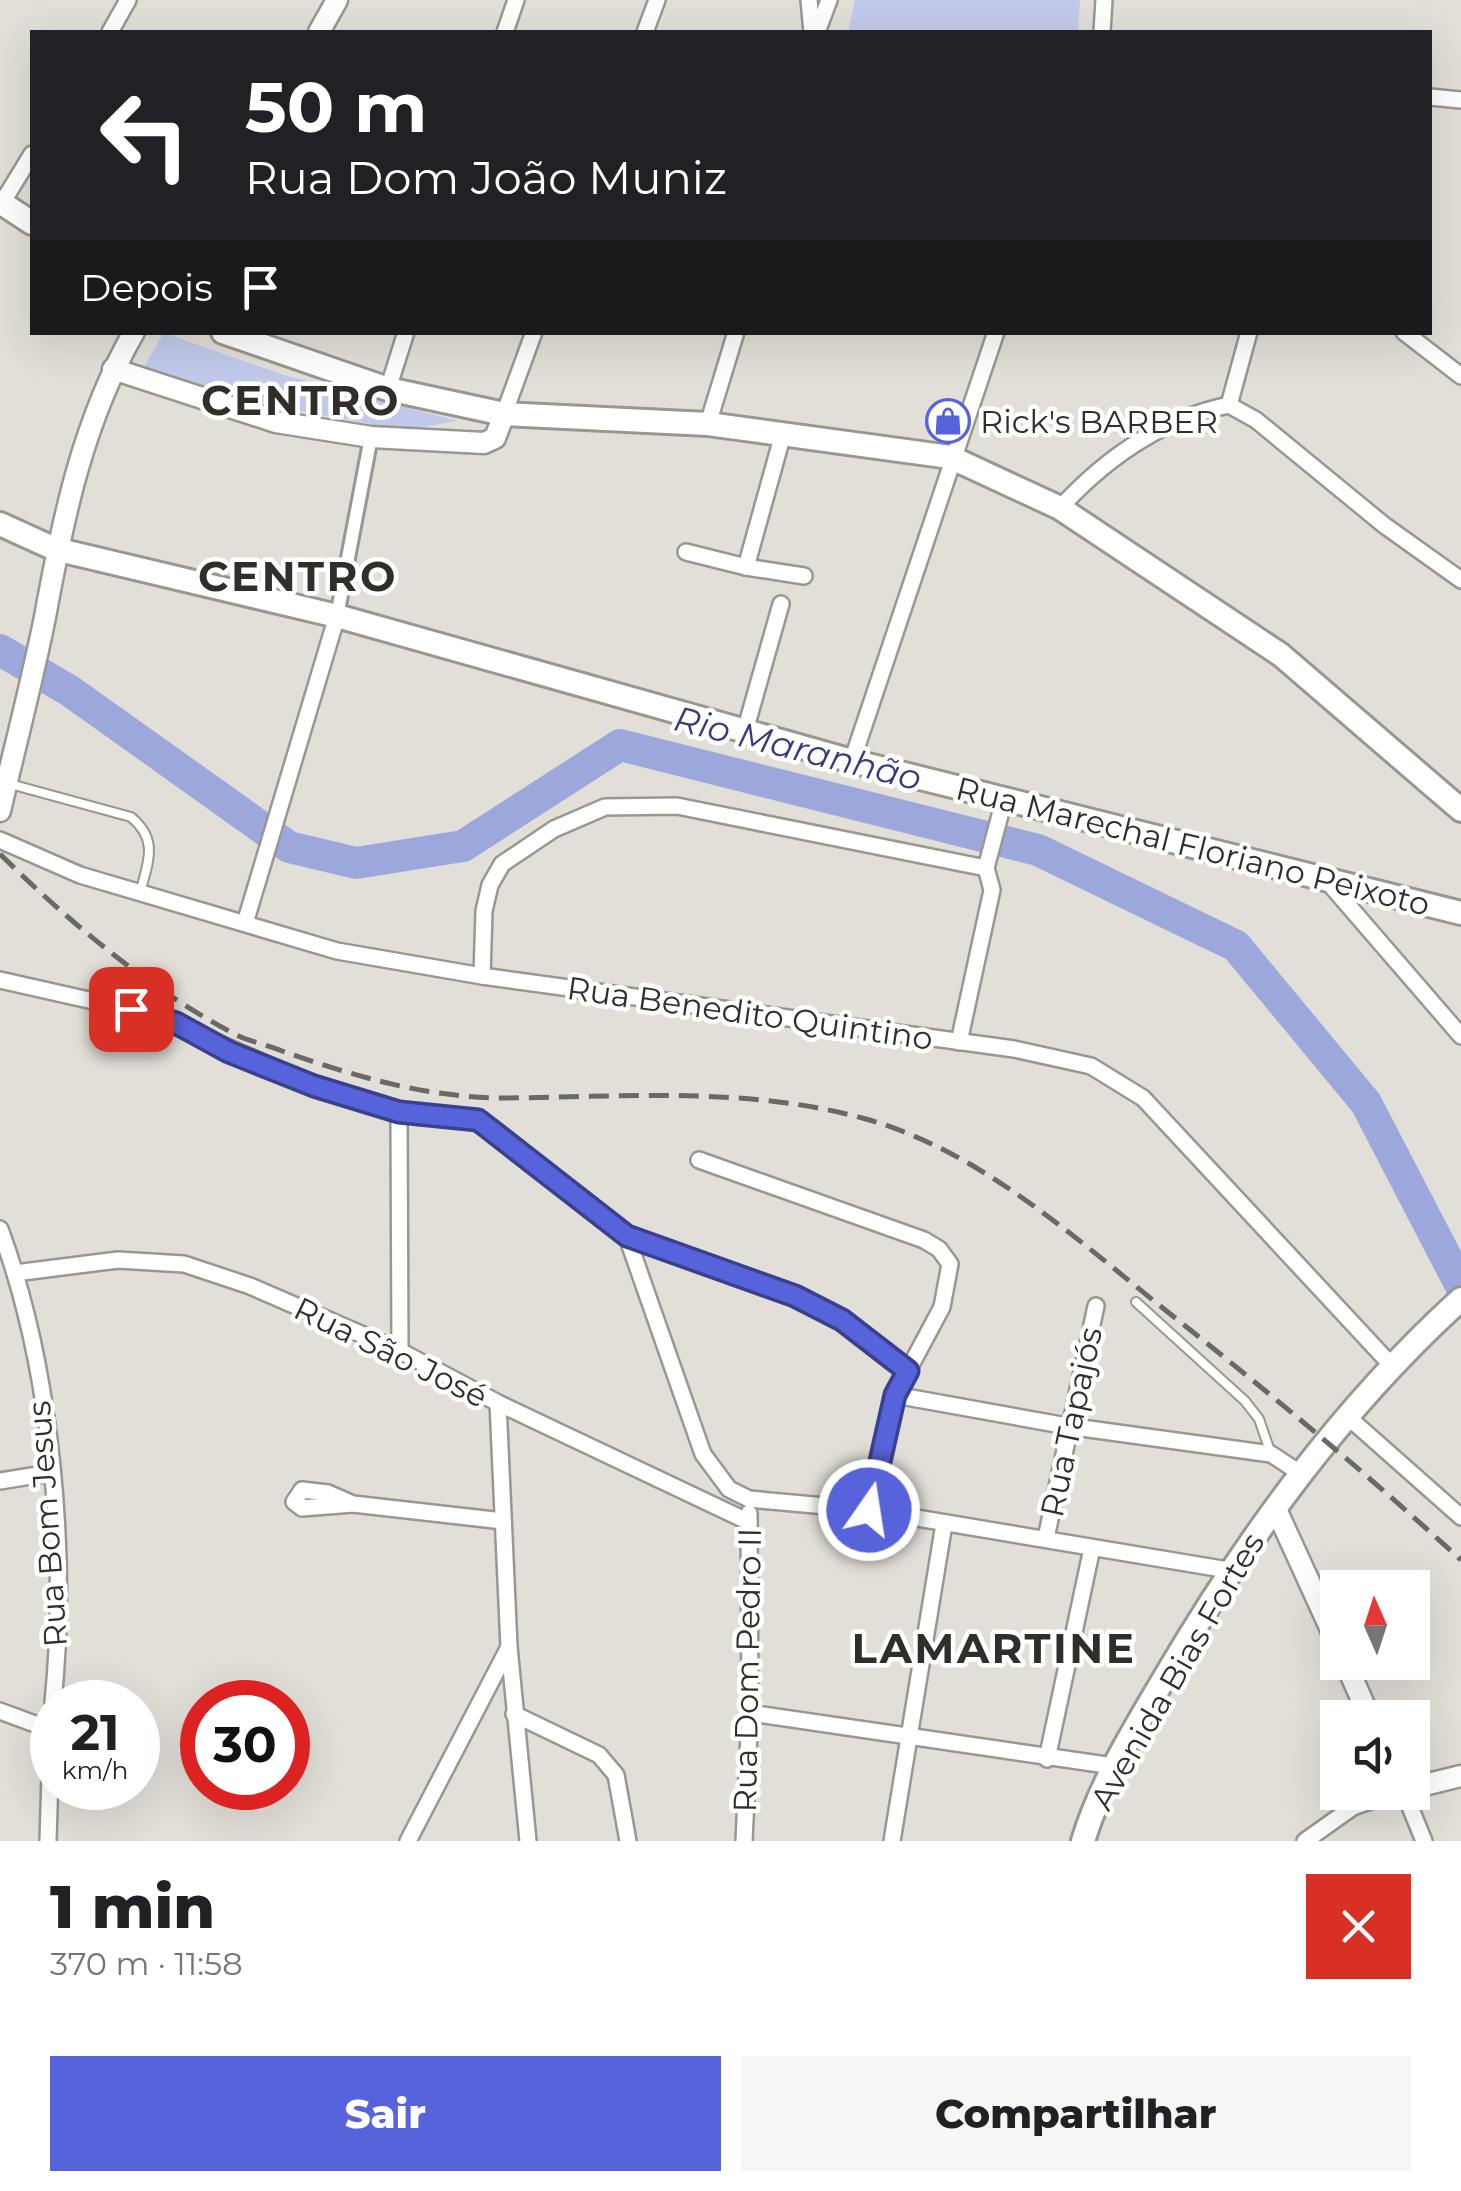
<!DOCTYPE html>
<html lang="pt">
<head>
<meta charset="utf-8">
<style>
	:root { --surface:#fff; --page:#f6f6f6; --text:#202124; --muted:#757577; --accent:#5763da }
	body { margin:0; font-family:Montserrat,sans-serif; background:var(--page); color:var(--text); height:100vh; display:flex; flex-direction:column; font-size:38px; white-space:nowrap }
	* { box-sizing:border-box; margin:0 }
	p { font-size:32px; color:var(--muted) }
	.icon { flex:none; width:55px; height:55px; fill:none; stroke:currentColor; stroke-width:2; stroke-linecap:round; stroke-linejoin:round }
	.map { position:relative; height:1841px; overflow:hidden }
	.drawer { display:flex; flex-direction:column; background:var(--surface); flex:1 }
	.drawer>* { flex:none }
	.hud { position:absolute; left:30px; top:30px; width:1402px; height:305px; border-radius:0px; box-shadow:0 10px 40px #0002; background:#202124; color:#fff; overflow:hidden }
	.needle { width:65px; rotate:357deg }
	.buttons { position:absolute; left:1320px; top:1570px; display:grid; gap:20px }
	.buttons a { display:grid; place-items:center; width:110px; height:110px; border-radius:0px; background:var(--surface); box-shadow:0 10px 40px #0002; font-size:50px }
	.speed { position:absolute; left:30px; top:1680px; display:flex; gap:20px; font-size:50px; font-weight:700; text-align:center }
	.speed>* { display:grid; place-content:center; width:130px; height:130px; border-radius:50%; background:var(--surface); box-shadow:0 10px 40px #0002; line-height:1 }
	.speed small { font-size:25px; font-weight:400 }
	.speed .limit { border:15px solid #d22; background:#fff; color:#111 }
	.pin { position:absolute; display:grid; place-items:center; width:85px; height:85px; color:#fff; margin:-42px; border-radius:20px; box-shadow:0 5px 15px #0006 }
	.me { position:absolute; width:110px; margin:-55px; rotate:13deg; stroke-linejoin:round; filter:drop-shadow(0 0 8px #0008) }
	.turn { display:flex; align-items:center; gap:35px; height:210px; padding:0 50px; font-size:45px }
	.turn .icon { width:130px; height:130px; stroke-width:2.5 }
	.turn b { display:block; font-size:70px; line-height:85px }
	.then { display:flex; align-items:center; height:95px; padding:0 50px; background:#0003; gap:20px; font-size:38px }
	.round { display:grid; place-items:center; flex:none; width:105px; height:105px; border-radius:0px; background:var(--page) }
	.head { display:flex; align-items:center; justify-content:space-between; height:170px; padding:0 50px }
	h1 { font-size:60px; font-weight:800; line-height:75px }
	.primary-button { display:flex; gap:20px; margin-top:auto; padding:20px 50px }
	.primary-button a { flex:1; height:115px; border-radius:0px; background:var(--accent); color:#fff; font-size:40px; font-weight:800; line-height:115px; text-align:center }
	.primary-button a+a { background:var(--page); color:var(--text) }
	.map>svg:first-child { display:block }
	.green { fill:#c2caeb }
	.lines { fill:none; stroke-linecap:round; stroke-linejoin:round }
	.river { stroke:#9ca8dc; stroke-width:32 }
	.service-casing { stroke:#9a9791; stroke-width:12 }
	.pedestrian-casing { stroke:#9a9791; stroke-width:18 }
	.minor-casing { stroke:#9a9791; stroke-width:20 }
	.tertiary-casing { stroke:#9a9791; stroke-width:25 }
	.secondary-casing { stroke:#9a9791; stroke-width:28 }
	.service { stroke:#fff; stroke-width:8 }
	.pedestrian { stroke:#fff; stroke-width:12 }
	.minor { stroke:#fff; stroke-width:15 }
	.tertiary { stroke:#fff; stroke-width:20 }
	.secondary { stroke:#fff; stroke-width:22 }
	.rail { stroke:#6b6965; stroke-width:5; stroke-dasharray:20 10; stroke-linecap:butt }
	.route-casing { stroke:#39408e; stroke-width:25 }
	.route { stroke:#5763da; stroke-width:18 }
	.labels { text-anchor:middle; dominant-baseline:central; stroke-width:9; stroke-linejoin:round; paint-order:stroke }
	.poi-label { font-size:32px; fill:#302f2c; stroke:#fff; text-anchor:start }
	.street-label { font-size:32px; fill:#302f2c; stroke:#fff }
	.water-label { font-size:35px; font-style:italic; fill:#343c7c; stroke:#fff }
	.district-label { font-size:42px; font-weight:bold; letter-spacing:2.5px; fill:#312e29; stroke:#fff }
</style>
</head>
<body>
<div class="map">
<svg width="1461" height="1841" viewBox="0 0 1461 1841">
	<rect width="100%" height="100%" fill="#e2dfd8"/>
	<!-- green -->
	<g class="green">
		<path d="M855,0h225l-2,32h-230z"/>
		<path d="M164,333l120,42 174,46 -54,9 -158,-29 -102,-35z"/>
	</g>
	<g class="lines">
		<!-- river -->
		<path class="river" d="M0,650l70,41 219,156 67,16 107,-17 157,-101 418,105 198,96 130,157 95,183"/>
		<!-- service casing -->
		<g class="service-casing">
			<g id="service">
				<path d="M10,784l121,33c28,23 17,45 9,76"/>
				<path d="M1136,1302l109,99 14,18 12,35"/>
			</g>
		</g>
		<!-- pedestrian casing -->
		<g class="pedestrian-casing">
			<path id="pedestrian" d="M337,616l34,-179"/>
		</g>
		<!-- minor casing -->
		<g class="minor-casing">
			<g id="minor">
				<path d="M809,0l3,32"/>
				<path d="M110,32l18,-32"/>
				<path d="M505,32l11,-32"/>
				<path d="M645,32l12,-32"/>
				<path d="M817,32l12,-32"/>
				<path d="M1102,32l2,-32"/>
				<path d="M1430,97l31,3"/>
				<path d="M2,203l30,-49"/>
				<path d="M1404,332l57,44"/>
				<path d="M388,389l18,-57"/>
				<path d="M1229,405l20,-73"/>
				<path d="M504,414l30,-82"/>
				<path d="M708,424l28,-92"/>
				<path d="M1060,508c46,-50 101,-89 169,-103l27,15 128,105 77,55"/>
				<path d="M686,552l60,15 37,-133"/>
				<path d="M746,567l58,9"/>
				<path d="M745,731l36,-127"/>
				<path d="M852,761l144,-429"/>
				<path d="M0,840l80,35 257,76 145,25 532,73 77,17 52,32 250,269"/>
				<path d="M986,868l18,-68"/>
				<path d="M1328,882l133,154"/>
				<path d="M246,920l91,-304"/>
				<path d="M482,976l2,-65 6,-26 12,-21 52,-35 51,-22 72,-1 309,62 6,22 -33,152"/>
				<path d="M0,980l151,34 163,71 85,27 80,8 148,117 168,58 47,25 66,51"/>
				<path d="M399,1112l1,239"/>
				<path d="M699,1160l225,80 15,9 11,15 -8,43 -47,88 -26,115"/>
				<path d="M0,1229c52,140 68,326 53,473"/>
				<path d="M627,1237l76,217 26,35 20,10 120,11 359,60"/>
				<path d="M15,1273l103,-13 66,4 66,22 150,65 98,52 251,119"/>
				<path d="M895,1395l172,31 204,28 29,19"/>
				<path d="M498,1403l11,244 19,194"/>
				<path d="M1348,1417l113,100"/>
				<path d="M0,1481l50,-8"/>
				<path d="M353,1504l-25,-11 -26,-3 -8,12 8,6 51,-4 150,17"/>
				<path d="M1046,1538l50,-232"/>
				<path d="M0,1711l51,19"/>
				<path d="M750,1713l363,53"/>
				<path d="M514,1714l85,41 17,20 12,66"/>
				<path d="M1047,1759l45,-211"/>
				<path d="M1404,1792l20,49"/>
				<path d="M48,1841l4,-130"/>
				<path d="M408,1841l101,-194"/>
				<path d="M744,1841l6,-128 -1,-200"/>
				<path d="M892,1841l52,-317"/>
				<path d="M1305,1841l48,-34 43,-15"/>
			</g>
		</g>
		<!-- tertiary casing -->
		<g class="tertiary-casing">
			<g id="tertiary">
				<path d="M319,32l18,-32"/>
				<path d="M113,369l163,53 95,15 113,6 11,-5 9,-24"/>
				<path d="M0,811c15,-65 32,-129 45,-194 18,-99 38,-196 89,-285"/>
				<path d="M1275,1507l63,138"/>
				<path d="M1345,1662l25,56"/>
				<path d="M1412,1788l49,-12"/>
			</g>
		</g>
		<!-- secondary casing -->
		<g class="secondary-casing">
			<g id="secondary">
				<path d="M0,202l32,21"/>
				<path d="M223,332l165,57 116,25 204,10 242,33 110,51 221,147 180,155"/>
				<path d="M0,524l55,25 282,67 515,145 609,152"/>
				<path d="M1083,1841c18,-59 51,-111 82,-164 82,-139 176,-269 296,-378"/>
			</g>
		</g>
		<!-- service -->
		<use href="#service" class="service"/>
		<!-- pedestrian -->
		<use href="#pedestrian" class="pedestrian"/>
		<!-- minor -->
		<use href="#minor" class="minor"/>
		<!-- tertiary -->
		<use href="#tertiary" class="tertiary"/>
		<!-- secondary -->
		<use href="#secondary" class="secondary"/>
		<!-- rail -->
		<path class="rail" d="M0,854c67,66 144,131 227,176 16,10 37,14 55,21 71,25 146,47 222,47 122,-1 243,-12 362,21 114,32 208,118 298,190 102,81 201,163 297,251"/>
	</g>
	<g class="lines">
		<!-- route casing -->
		<g class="route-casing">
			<path id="route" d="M131,1009l45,14 53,29 85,34 85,26 79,8 149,116 168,60 47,24 66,51 -13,24 -26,115"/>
		</g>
		<!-- route -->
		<use href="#route" class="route"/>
	</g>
	<!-- icons -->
	<defs>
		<g id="shop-ring" transform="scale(2.25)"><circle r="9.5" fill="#fff" stroke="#5763da" stroke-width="1.5"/><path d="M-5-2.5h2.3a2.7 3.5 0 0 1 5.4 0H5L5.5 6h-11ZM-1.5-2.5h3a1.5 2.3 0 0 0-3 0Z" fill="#5763da"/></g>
	</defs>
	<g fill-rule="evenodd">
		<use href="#shop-ring" x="948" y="421"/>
	</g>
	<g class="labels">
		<!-- poi labels -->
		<g class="poi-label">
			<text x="980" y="421">Rick's BARBER</text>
		</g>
		<!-- street labels -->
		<g class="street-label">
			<text transform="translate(1193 846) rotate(14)">Rua Marechal Floriano Peixoto</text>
			<text transform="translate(750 1013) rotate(8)">Rua Benedito Quintino</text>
			<text transform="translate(391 1352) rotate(26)">Rua São José</text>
			<text transform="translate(1071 1422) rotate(-78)">Rua Tapajós</text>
			<text transform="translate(47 1524) rotate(-94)">Rua Bom Jesus</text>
			<text transform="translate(747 1670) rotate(-89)">Rua Dom Pedro II</text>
			<text transform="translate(1177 1671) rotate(-60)">Avenida Bias Fortes</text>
		</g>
		<!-- water labels -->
		<g class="water-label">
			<text transform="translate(798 748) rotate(14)">Rio Maranhão</text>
		</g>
		<!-- district labels -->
		<g class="district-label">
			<text x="301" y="400">CENTRO</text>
			<text x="298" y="576">CENTRO</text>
			<text x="994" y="1648">LAMARTINE</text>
		</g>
	</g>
</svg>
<div class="buttons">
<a><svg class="needle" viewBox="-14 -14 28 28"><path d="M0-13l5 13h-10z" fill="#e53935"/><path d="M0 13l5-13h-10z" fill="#757577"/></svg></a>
<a><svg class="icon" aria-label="sound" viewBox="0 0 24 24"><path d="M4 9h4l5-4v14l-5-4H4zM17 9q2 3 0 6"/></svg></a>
</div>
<div class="speed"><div>21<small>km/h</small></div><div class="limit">30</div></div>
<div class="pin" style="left:131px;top:1009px;background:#d93025"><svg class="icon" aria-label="arrive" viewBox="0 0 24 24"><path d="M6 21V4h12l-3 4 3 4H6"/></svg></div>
<svg class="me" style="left:869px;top:1510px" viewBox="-20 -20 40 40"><circle r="17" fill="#5763da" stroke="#fff" stroke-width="3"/><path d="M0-11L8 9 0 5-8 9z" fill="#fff"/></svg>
<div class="hud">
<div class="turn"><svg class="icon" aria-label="left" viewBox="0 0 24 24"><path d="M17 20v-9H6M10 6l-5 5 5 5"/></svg><div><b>50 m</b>Rua Dom João Muniz</div></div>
<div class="then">Depois<svg class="icon" aria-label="arrive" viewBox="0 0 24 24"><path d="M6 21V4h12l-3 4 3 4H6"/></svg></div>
</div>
</div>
<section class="drawer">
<div class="head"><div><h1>1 min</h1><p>370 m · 11:58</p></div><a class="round" style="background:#d93025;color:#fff"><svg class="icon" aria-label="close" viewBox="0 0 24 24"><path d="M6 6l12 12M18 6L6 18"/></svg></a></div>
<div class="primary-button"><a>Sair</a><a>Compartilhar</a></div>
</section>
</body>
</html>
